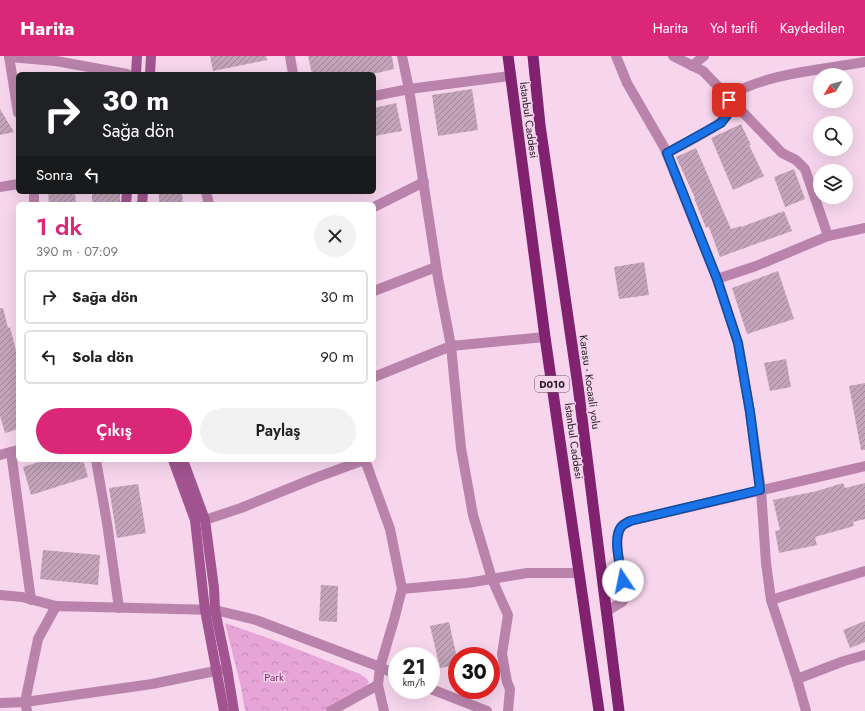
<!DOCTYPE html>
<html lang="tr">
<head>
<meta charset="utf-8">
<style>
	:root { --surface:#fff; --page:#f2f2f2; --text:#222; --muted:#767676; --line:#e0e0e0; --accent:#db2777 }
	body { margin:0; font-family:Jost,sans-serif; background:var(--page); color:var(--text); height:100vh; display:flex; flex-direction:column; font-size:15px; white-space:nowrap }
	* { box-sizing:border-box; margin:0 }
	p { font-size:13px; color:var(--muted) }
	.icon { flex:none; width:22px; height:22px; fill:none; stroke:currentColor; stroke-width:2; stroke-linecap:round; stroke-linejoin:round }
	.map { position:relative; flex:1; overflow:hidden }
	.details { position:absolute; left:16px; top:146px; width:360px; height:260px; display:flex; flex-direction:column; background:var(--surface); border-radius:6px; box-shadow:0 4px 16px #0002 }
	.details>* { flex:none }
	.guide { position:absolute; left:16px; top:16px; width:360px; height:122px; border-radius:6px; box-shadow:0 4px 16px #0002; background:#202124; color:#fff; overflow:hidden }
	.needle { width:26px; rotate:233deg }
	.controls { position:absolute; left:813px; top:12px; display:grid; gap:8px }
	.controls a { display:grid; place-items:center; width:40px; height:40px; border-radius:50%; background:var(--surface); box-shadow:0 4px 16px #0002; font-size:20px }
	.speed { position:absolute; left:388px; top:591px; display:flex; gap:8px; font-size:20px; font-weight:700; text-align:center }
	.speed>* { display:grid; place-content:center; width:52px; height:52px; border-radius:50%; background:var(--surface); box-shadow:0 4px 16px #0002; line-height:1 }
	.speed small { font-size:10px; font-weight:400 }
	.speed .limit { border:6px solid #d22; background:#fff; color:#111 }
	.pin { position:absolute; display:grid; place-items:center; width:34px; height:34px; color:#fff; margin:-17px; border-radius:8px; box-shadow:0 2px 6px #0006 }
	.me { position:absolute; width:44px; margin:-22px; rotate:349deg; stroke-linejoin:round; filter:drop-shadow(0 0 3px #0008) }
	.turn { display:flex; align-items:center; gap:14px; height:84px; padding:0 20px; font-size:18px }
	.turn .icon { width:52px; height:52px; stroke-width:2.5 }
	.turn b { display:block; font-size:28px; line-height:34px }
	.then { display:flex; align-items:center; height:38px; padding:0 20px; background:#0003; gap:8px; font-size:15px }
	.round { display:grid; place-items:center; flex:none; width:42px; height:42px; border-radius:21px; background:var(--page) }
	.summary { display:flex; align-items:center; justify-content:space-between; height:68px; padding:0 20px }
	h1 { font-size:24px; font-weight:600; line-height:30px; color:var(--accent) }
	.primary-button { display:flex; gap:8px; margin-top:auto; padding:8px 20px }
	.primary-button a { flex:1; height:46px; border-radius:24px; background:var(--accent); color:#fff; font-size:16px; font-weight:600; line-height:46px; text-align:center }
	.primary-button a+a { background:var(--page); color:var(--text) }
	ul { padding:0; list-style:none }
	li { display:flex; align-items:center; gap:12px; height:54px; margin:0 8px 6px; padding:0 12px; border:2px solid var(--line); border-radius:6px }
	li div { flex:1 }
	li b { display:block; font-size:15px }
	li em { font-style:normal }
	header { display:flex; align-items:center; gap:24px; box-sizing:border-box; height:56px; padding:0 20px; background:var(--accent); color:#fff }
	header strong { font-size:19px }
	nav { display:flex; gap:22px; margin-inline-start:auto; font-size:14px }
	.map>svg:first-child { display:block }
	.forest { fill:url(#forest-crowns) }
	.building { fill:url(#building-hatch) }
	.lines { fill:none; stroke-linecap:round; stroke-linejoin:round }
	.minor { stroke:#b983ab; stroke-width:10 }
	.secondary { stroke:#a15490; stroke-width:10 }
	.trunk { stroke:#802270; stroke-width:11 }
	.route-casing { stroke:#114b97; stroke-width:10 }
	.route { stroke:#1a73e8; stroke-width:7 }
	.labels { text-anchor:middle; dominant-baseline:central; stroke-width:3; stroke-linejoin:round; paint-order:stroke }
	.shield { fill:#f6d5ed; stroke:#665461; stroke-width:1 }
	.shield-label { font-size:10px; font-weight:bold; fill:#281c25 }
	.street-label { font-size:11px; fill:#281c25; stroke:#f6d5ed }
	.park-label { font-size:11px; fill:#7f1f6f; stroke:#f6d5ed }
</style>
</head>
<body>
<header>
<strong>Harita</strong>
<nav><a>Harita</a><a>Yol tarifi</a><a>Kaydedilen</a></nav>
</header>
<div class="map">
<svg width="865" height="655" viewBox="0 0 865 655">
	<defs>
		<pattern id="forest-crowns" width="20" height="18" patternUnits="userSpaceOnUse"><rect width="20" height="18" fill="#e7a4d7"/><path d="M2 6a3 3 0 1 1 6 0M12 15a3 3 0 1 1 6 0" fill="none" stroke="#c68db8"/></pattern>
		<pattern id="building-hatch" width="6" height="6" patternUnits="userSpaceOnUse"><rect width="6" height="6" fill="#c4a4bb"/><path d="M-1 1l2-2M0 6l6-6M5 7l2-2" fill="none" stroke="#9f8598"/></pattern>
	</defs>
	<rect width="100%" height="100%" fill="#f6d5ed"/>
	<!-- forest -->
	<path class="forest" d="M225,567l54,19 81,32 6,4 3,4 -4,6 -41,23h-79l-4,-24z"/>
	<!-- building -->
	<g class="building">
		<path d="M210,0h56l1,4 -54,11z"/>
		<path d="M308,0h84l2,13 -21,5h-61z"/>
		<path d="M472,33l6,41 -40,6 -6,-41z"/>
		<path d="M396,47l6,28 -28,5v-28z"/>
		<path d="M0,53l14,23 -14,3z"/>
		<path d="M741,68l10,21h-2l15,31 -31,14 -22,-52z"/>
		<path d="M696,92l35,81 10,-3v1l43,-16 8,20 -72,26 -11,-30 -3,1 -12,-30h1l-19,-41z"/>
		<path d="M794,113l11,30 -20,8 -11,-30z"/>
		<path d="M48,136h27l1,12h-27z"/>
		<rect x="92" y="136" width="28" height="12"/>
		<path d="M182,137l1,11h-24v-10z"/>
		<path d="M644,206l5,33 -30,4 -5,-32z"/>
		<path d="M778,215l16,48 -47,15 -15,-46z"/>
		<path d="M0,252h3l5,20 2,-1 8,32v70l-13,4 -5,-17z"/>
		<path d="M786,303l5,28 -21,4 -6,-28z"/>
		<path d="M865,327v67h-4l-12,-64z"/>
		<path d="M46,404h37l5,17 -57,18 -8,-28z"/>
		<path d="M843,427l2,5 20,-5v36l-12,3 1,4 -39,11 2,8 -38,8 -4,-22 5,-1 -7,-30 44,-9z"/>
		<path d="M138,428l8,49 -29,5 -8,-50z"/>
		<path d="M43,494l57,5 -2,30 -58,-6z"/>
		<path d="M321,529l17,1 -1,36 -18,-1z"/>
		<path d="M865,565v21l-15,6 -7,-18z"/>
		<path d="M449,566l8,36v7l-17,3 -10,-42z"/>
	</g>
	<g class="lines">
		<!-- minor -->
		<g class="minor">
			<path d="M9,0l9,57"/>
			<path d="M290,0l3,18"/>
			<path d="M402,0l7,33 29,189 13,68 10,102 12,67 19,64 16,36 -6,39 5,28 3,7 -2,22"/>
			<path d="M616,0l11,27 37,64 53,132 21,64 12,69 11,78 5,73 5,37 26,79 9,32"/>
			<path d="M673,0l30,15 79,82 14,7 9,9 23,67"/>
			<path d="M9,1l47,4 71,13"/>
			<path d="M692,10l12,-10"/>
			<path d="M374,40l35,-7 101,-13"/>
			<path d="M667,97c12,-7 55,-27 60,-38 2,-5 2,-14 1,-19 40,-23 92,-26 137,-34"/>
			<path d="M0,131l18,-3"/>
			<path d="M206,136l3,12"/>
			<path d="M34,148v-12"/>
			<path d="M374,151l50,-25"/>
			<path d="M717,223l39,-13 72,-30 37,-8"/>
			<path d="M374,235l62,-24"/>
			<path d="M374,321l77,-31 94,-9"/>
			<path d="M11,396l20,148"/>
			<path d="M0,399l18,-5"/>
			<path d="M96,404l11,63 12,85"/>
			<path d="M365,404l25,69 12,60 -8,31 -14,47 -2,18 6,26"/>
			<path d="M205,464l36,-12 74,-30 49,-18"/>
			<path d="M402,533l65,-6 60,-10h52"/>
			<path d="M0,539l22,2 34,9"/>
			<path d="M771,544l94,-29"/>
			<path d="M607,555l15,-9 4,-6c-3,-15 -15,-57 -4,-70 1,-2 5,-3 8,-5l235,-55"/>
			<path d="M225,613l-73,15 -127,18 13,-63 18,-33 159,4 41,10 124,47 17,8"/>
			<path d="M797,623l47,-18 21,-6"/>
			<path d="M431,633l56,22"/>
			<path d="M0,647l25,-1 2,9"/>
			<path d="M331,655l47,-26"/>
		</g>
		<!-- secondary -->
		<g class="secondary">
			<path d="M136,18l1,-18"/>
			<path d="M150,18l1,-18"/>
			<path d="M126,148l1,-12"/>
			<path d="M142,148l1,-12"/>
			<path d="M173,404l22,60 10,90 19,101"/>
			<path d="M183,404l22,60 9,68 1,22 12,58 7,43"/>
		</g>
		<!-- trunk -->
		<g class="trunk">
			<path d="M508,0l37,281 54,374"/>
			<path d="M533,0l7,69 38,261 41,325"/>
		</g>
	</g>
	<g class="lines">
		<!-- route casing -->
		<g class="route-casing">
			<path id="route" d="M623,525c-2,-14 -11,-42 -2,-54 2,-3 6,-4 9,-6l130,-31 -10,-78 -12,-69 -21,-64 -50,-126 54,-30 6,-8 2,-15"/>
		</g>
		<!-- route -->
		<use href="#route" class="route"/>
	</g>
	<g class="labels">
		<!-- shield labels -->
		<rect class="shield" x="535" y="320" width="34" height="16" rx="3"/>
		<g class="shield-label">
			<text x="552" y="328">D010</text>
		</g>
		<!-- street labels -->
		<g class="street-label">
			<text transform="translate(529 64) rotate(82)">İstanbul Caddesi</text>
			<text transform="translate(590 326) rotate(82)">Karasu - Kocaali yolu</text>
			<text transform="translate(574 385) rotate(82)">İstanbul Caddesi</text>
		</g>
		<!-- park labels -->
		<g class="park-label">
			<text x="274" y="621">Park</text>
		</g>
	</g>
</svg>
<div class="controls">
<a><svg class="needle" viewBox="-14 -14 28 28"><path d="M0-13l5 13h-10z" fill="#e53935"/><path d="M0 13l5-13h-10z" fill="#767676"/></svg></a>
<a><svg class="icon" aria-label="search" viewBox="0 0 24 24"><circle cx="10" cy="10" r="6"/><path d="M15 15l6 6"/></svg></a>
<a><svg class="icon" aria-label="layers" viewBox="0 0 24 24"><path d="M12 4l9 5-9 5-9-5zM3 14l9 5 9-5"/></svg></a>
</div>
<div class="speed"><div>21<small>km/h</small></div><div class="limit">30</div></div>
<div class="pin" style="left:729px;top:44px;background:#d93025"><svg class="icon" aria-label="arrive" viewBox="0 0 24 24"><path d="M6 21V4h12l-3 4 3 4H6"/></svg></div>
<svg class="me" style="left:623px;top:525px" viewBox="-20 -20 40 40"><circle r="19" fill="#fff"/><path d="M0-13L10 11 0 6-10 11z" fill="#1a73e8"/></svg>
<div class="guide">
<div class="turn"><svg class="icon" aria-label="right" viewBox="0 0 24 24"><path d="M7 20v-9h11M14 6l5 5-5 5"/></svg><div><b>30 m</b>Sağa dön</div></div>
<div class="then">Sonra<svg class="icon" aria-label="left" viewBox="0 0 24 24"><path d="M17 20v-9H6M10 6l-5 5 5 5"/></svg></div>
</div>
<section class="details">
<div class="summary"><div><h1>1 dk</h1><p>390 m · 07:09</p></div><a class="round"><svg class="icon" aria-label="close" viewBox="0 0 24 24"><path d="M6 6l12 12M18 6L6 18"/></svg></a></div>
<ul>
<li><svg class="icon" aria-label="right" viewBox="0 0 24 24"><path d="M7 20v-9h11M14 6l5 5-5 5"/></svg><div><b>Sağa dön</b></div><em>30 m</em></li>
<li><svg class="icon" aria-label="left" viewBox="0 0 24 24"><path d="M17 20v-9H6M10 6l-5 5 5 5"/></svg><div><b>Sola dön</b></div><em>90 m</em></li>
</ul>
<div class="primary-button"><a>Çıkış</a><a>Paylaş</a></div>
</section>
</div>
</body>
</html>
